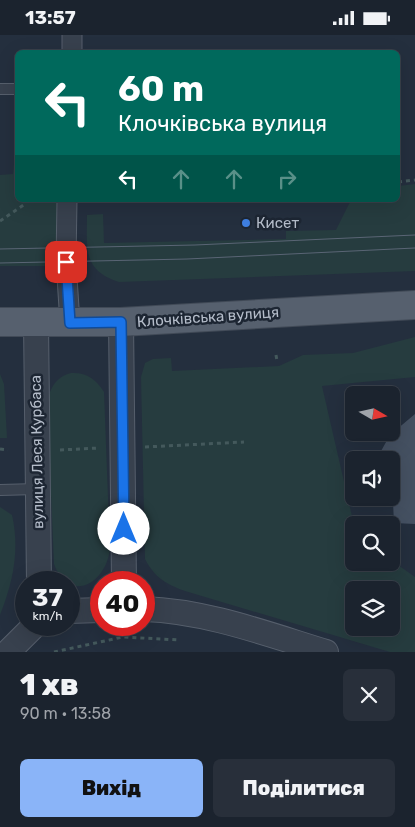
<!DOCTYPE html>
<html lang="uk">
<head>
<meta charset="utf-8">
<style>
	:root { --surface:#1b232e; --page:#282f3a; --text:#f1f3f6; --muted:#a0a4aa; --line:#39404a; --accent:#8ab4f8 }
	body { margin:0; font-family:Rubik,sans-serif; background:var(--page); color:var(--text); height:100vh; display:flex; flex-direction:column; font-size:19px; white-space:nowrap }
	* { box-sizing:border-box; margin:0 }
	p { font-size:16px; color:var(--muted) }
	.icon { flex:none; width:28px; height:28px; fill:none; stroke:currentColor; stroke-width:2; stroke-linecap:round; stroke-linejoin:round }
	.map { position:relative; height:617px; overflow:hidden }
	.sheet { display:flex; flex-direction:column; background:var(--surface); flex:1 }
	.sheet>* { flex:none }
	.banner { position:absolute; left:15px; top:15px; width:385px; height:152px; border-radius:8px; box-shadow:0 5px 20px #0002,0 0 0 1px var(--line); background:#00695c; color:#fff; overflow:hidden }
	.needle { width:32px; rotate:99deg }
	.buttons { position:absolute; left:345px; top:351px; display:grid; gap:10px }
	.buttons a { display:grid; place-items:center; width:55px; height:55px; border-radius:8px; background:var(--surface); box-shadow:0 5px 20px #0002,0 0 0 1px var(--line); font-size:25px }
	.speed { position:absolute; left:15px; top:536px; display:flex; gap:10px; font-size:25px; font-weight:700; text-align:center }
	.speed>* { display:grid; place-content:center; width:65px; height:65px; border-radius:50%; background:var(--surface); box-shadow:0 5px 20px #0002,0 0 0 1px var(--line); line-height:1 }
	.speed small { font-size:12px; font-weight:400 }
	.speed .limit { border:8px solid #d22; background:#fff; color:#111 }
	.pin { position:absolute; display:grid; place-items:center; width:42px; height:42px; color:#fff; margin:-21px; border-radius:10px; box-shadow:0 2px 8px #0006 }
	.me { position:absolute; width:55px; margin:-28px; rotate:0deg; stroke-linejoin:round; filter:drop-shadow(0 0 4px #0008) }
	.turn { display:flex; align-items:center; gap:18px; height:105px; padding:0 20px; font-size:22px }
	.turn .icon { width:65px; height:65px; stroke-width:2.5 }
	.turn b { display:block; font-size:35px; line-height:42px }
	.lanes { display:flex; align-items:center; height:48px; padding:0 20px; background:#0003; justify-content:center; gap:25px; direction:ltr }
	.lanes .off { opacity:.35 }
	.round { display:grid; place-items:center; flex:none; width:52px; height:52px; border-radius:8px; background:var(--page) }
	.overview { display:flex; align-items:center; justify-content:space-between; height:85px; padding:0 20px }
	h1 { font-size:30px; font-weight:800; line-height:38px }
	.button { display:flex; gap:10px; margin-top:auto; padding:10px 20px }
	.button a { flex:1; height:58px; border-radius:8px; background:var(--accent); color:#111; font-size:20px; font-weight:800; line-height:58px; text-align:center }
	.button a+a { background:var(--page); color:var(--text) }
	.status { display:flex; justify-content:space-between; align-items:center; height:35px; padding:0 25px; background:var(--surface); direction:ltr }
	.status svg { height:14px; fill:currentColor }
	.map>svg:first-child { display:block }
	.green { fill:#263c3f; fill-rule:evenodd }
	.building { fill:#455162 }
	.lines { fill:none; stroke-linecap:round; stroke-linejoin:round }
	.service-casing { stroke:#565f6c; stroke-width:12 }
	.minor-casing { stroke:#565f6c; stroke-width:21 }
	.tertiary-casing { stroke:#565f6c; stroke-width:26 }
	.primary-casing { stroke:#414a57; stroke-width:30 }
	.path { stroke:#44595c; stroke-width:3; stroke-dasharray:4 4; stroke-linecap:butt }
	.service { stroke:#38414e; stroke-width:10 }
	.minor { stroke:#38414e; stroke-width:19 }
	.tertiary { stroke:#38414e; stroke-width:24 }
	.primary { stroke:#56606e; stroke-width:28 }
	.tram { stroke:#5a6575; stroke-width:1 }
	.route-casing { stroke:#114b97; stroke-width:12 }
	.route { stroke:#1a73e8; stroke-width:9 }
	.shop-dot { fill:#3f7fe0; stroke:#1d2633; stroke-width:2 }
	.labels { text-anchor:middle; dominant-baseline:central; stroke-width:5; stroke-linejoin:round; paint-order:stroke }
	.poi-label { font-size:15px; fill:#b4bcc9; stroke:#1d2633; text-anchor:start }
	.street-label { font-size:15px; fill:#b4bcc9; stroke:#1d2633 }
</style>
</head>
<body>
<div class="status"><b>13:57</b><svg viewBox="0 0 49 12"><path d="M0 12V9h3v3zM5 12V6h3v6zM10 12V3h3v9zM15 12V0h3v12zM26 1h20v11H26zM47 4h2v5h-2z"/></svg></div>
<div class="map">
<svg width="415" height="617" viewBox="0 0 415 617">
	<rect width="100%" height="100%" fill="#242f3e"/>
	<!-- green -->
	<g class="green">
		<path d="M17,98l1,67h44l-3,40 -8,26h-51v-91l13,-1z"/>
		<path d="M415,149v87l-296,11c-37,-12 -32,-34 -32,-67l16,-1 1,29 182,-4v-8l50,-1 15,-30h47v-14z"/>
		<path d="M415,302v40l-93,9 32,139v38h37v-3l24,17v75h-25l-205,-61c-19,-7 -30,-13 -40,-32l-4,-182 4,-14 8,-4 18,-1 1,13 107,-5 24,-11 50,-2zM354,555h37v37h-37z"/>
		<path d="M71,338c15,-1 25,6 33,19l6,158c-6,37 -42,52 -56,14l-7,-163c4,-14 9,-24 24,-28z"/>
		<path d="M0,339l4,10 3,54h-7z"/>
		<path d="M0,472l12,8c8,35 1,67 -12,100z"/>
	</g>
	<!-- building -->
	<path class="building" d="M415,379v110l-21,-1 -3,-63h-15l14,-25z"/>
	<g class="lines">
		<!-- service casing -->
		<g class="service-casing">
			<g id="service">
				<path d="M0,54h18"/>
				<path d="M0,455l37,-1"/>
			</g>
		</g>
		<!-- minor casing -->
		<g class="minor-casing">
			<g id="minor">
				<path d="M72,18v-18"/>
				<path d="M67,165l-1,62 4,61"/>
			</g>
		</g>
		<!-- tertiary casing -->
		<g class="tertiary-casing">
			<g id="tertiary">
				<path d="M36,287l3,261"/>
				<path d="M121,287l3,261"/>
				<path d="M144,574c62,2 123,25 182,43"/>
				<path d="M69,576l32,-1"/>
				<path d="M8,617l27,-27"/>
			</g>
		</g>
		<!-- primary casing -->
		<g class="primary-casing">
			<path id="primary" d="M0,287h121l294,-17"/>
		</g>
		<!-- path -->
		<g class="path">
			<path d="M398,147l17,-2"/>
			<path d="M0,186l25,-17"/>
			<path d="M276,320l1,6"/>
			<path d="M145,412l99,-5"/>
			<path d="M0,414l8,1"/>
			<path d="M60,415l39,-2"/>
			<path d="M54,617l69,-15 57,3"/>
		</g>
		<!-- service -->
		<use href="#service" class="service"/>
		<!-- minor -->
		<use href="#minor" class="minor"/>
		<!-- tertiary -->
		<use href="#tertiary" class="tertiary"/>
		<!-- primary -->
		<use href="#primary" class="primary"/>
		<!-- tram -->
		<g class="tram">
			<path d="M0,214l195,-4 220,-10"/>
			<path d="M0,228l187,-4 228,-11"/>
		</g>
	</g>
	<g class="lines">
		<!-- route casing -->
		<g class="route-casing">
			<path id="route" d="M66,227l4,61 51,-1 3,207"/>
		</g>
		<!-- route -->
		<use href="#route" class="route"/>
	</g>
	<!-- markers -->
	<circle class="shop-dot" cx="246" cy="188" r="5"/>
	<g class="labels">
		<!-- poi labels -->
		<g class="poi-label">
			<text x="256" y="188">Кисет</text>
		</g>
		<!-- street labels -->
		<g class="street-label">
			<text transform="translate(208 282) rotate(-4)">Клочківська вулиця</text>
			<text transform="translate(37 417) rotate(-91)">вулиця Леся Курбаса</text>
		</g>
	</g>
</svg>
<div class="buttons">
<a><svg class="needle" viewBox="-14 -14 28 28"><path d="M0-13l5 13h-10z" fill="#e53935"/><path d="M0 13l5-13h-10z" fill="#a0a4aa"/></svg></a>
<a><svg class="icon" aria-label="sound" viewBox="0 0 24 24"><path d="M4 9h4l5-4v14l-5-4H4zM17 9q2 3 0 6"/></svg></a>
<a><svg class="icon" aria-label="search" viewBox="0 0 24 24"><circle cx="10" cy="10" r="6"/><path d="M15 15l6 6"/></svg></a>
<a><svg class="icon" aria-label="layers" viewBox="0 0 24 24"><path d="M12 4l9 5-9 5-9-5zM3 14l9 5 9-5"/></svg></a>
</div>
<div class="speed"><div>37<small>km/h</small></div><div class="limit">40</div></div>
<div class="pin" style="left:66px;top:227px;background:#d93025"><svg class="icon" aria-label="arrive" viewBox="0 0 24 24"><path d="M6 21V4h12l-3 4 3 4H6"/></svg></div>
<svg class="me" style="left:124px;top:494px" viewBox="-20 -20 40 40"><circle r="19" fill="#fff"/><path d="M0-13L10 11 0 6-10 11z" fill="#1a73e8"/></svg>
<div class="banner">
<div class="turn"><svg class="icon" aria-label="left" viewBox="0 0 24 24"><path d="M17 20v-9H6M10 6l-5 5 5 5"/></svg><div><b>60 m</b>Клочківська вулиця</div></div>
<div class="lanes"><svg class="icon" aria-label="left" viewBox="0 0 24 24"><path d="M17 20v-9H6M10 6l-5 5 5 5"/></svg><svg class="icon off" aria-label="ahead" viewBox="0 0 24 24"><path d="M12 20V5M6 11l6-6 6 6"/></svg><svg class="icon off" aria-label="ahead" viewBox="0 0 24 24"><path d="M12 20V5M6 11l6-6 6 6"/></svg><svg class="icon off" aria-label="right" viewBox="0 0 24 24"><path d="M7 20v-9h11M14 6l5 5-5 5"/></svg></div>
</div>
</div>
<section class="sheet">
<div class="overview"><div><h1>1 хв</h1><p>90 m · 13:58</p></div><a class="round"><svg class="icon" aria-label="close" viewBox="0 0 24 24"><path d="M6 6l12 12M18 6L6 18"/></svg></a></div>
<div class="button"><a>Вихід</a><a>Поділитися</a></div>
</section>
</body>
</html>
